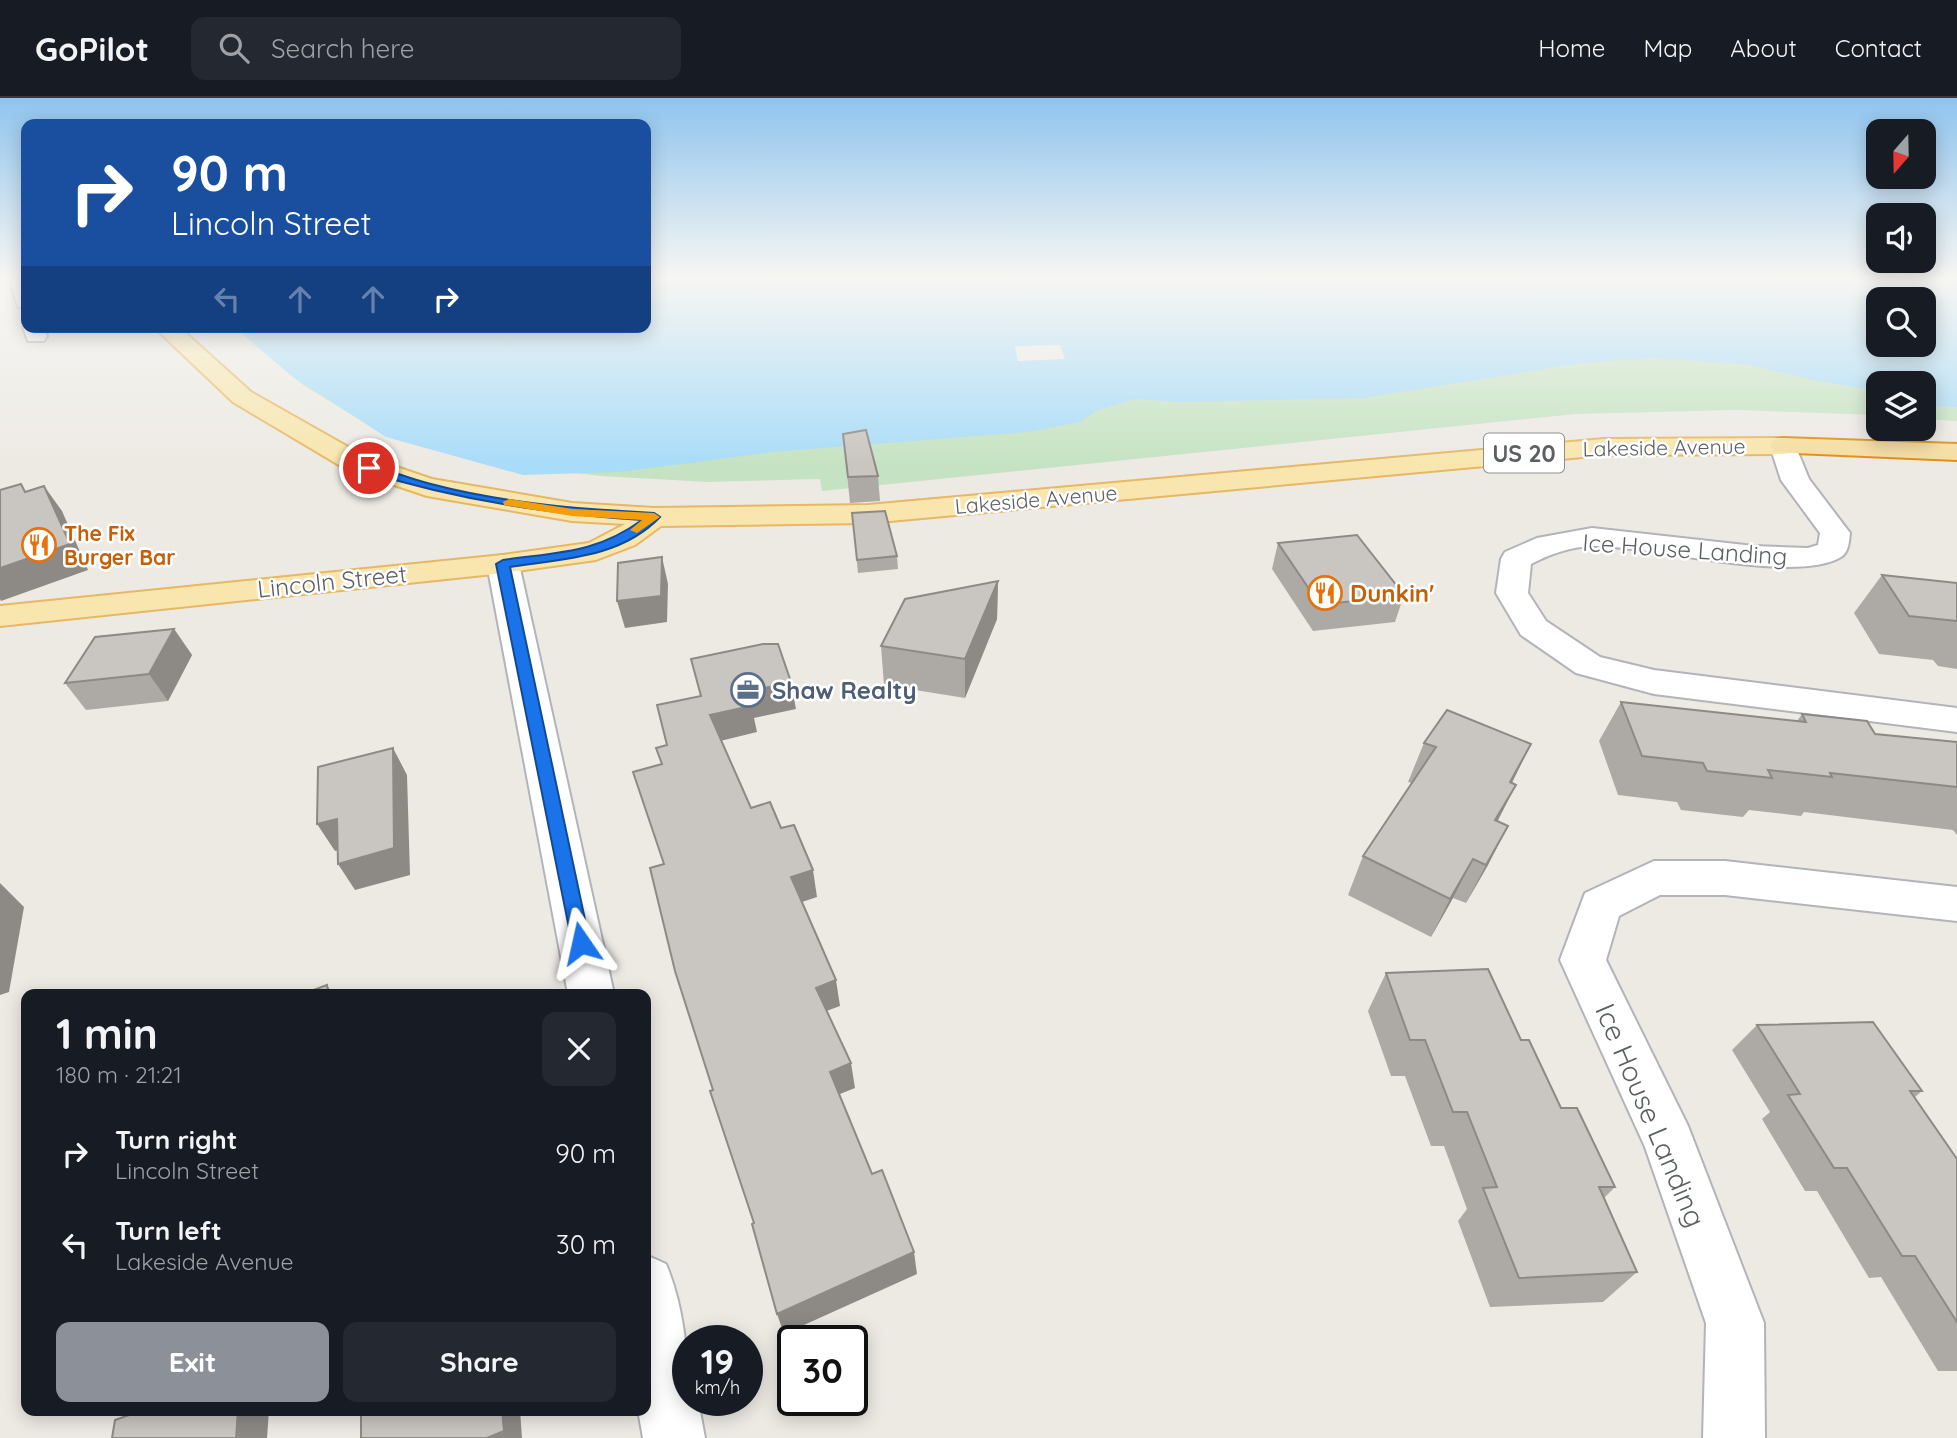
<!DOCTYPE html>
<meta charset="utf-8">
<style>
body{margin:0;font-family:Quicksand,sans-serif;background:#242831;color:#f1f3f6;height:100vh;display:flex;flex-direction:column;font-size:26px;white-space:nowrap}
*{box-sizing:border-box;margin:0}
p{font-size:23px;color:#9ea1a6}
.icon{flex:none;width:38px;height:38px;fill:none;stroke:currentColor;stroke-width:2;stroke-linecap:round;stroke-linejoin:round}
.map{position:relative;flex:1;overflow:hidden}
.sheet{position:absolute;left:21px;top:891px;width:630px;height:427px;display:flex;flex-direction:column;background:#171b24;border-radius:14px;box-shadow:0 4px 18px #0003}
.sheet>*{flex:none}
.guide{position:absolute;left:21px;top:21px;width:630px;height:214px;border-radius:14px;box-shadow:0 4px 18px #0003;background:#1a4fa0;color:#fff;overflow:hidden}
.needle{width:46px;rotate:200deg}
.controls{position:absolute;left:1866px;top:21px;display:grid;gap:14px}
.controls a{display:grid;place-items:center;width:70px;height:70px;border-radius:14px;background:#171b24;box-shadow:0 4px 18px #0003;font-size:35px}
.speed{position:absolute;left:672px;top:1227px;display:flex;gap:14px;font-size:35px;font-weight:700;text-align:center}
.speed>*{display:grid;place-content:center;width:91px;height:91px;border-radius:50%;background:#171b24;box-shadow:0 4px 18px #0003;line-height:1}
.speed small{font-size:18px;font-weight:400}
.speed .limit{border:4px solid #111;border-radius:10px;background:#fff;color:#111}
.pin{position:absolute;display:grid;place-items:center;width:60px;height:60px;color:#fff;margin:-30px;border:4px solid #fff;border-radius:50%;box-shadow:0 2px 7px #0007}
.me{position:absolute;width:77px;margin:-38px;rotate:349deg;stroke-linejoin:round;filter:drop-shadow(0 0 5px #0008)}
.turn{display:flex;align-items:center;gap:24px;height:147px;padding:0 35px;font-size:32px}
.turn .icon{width:91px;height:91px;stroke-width:2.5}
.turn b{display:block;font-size:49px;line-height:60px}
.lanes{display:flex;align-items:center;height:66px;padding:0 35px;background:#0003;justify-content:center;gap:35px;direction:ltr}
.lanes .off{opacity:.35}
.round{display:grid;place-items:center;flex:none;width:74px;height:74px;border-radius:14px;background:#242831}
.headline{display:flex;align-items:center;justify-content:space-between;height:119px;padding:0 35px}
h1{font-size:42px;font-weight:700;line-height:52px}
.cta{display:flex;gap:14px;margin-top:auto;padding:14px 35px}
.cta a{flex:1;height:80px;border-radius:14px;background:#8c9099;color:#fff;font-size:28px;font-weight:700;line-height:80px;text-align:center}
.cta a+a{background:#242831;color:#f1f3f6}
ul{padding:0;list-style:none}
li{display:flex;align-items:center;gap:21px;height:91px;padding:0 35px}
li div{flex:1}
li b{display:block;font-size:26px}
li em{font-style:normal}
header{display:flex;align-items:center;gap:42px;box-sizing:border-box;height:98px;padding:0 35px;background:#171b24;border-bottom:2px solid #363941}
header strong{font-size:33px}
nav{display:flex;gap:38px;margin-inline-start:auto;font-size:24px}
.search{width:490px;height:63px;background:#242831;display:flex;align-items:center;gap:18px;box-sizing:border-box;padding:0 24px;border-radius:14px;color:#9ea1a6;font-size:26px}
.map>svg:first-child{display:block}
.green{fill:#c5e3c2;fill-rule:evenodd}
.water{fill:#a9dcf8;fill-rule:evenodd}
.pier{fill:#edeae4}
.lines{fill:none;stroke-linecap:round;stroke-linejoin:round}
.minor-casing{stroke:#b1b4b8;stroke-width:4}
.primary-casing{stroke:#e6b764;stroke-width:4}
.trunk-casing{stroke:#de8e12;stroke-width:4}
.minor{fill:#fff;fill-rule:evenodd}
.primary{fill:#f8e6ae;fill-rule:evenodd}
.trunk{fill:#f6dda1;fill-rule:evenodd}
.wall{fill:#ada9a5}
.shaded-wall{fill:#8d8a86}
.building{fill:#c9c5c0;stroke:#8d8a86;stroke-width:2}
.route{fill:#1a73e8;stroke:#114b97;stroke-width:2}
.slow{fill:#f59e0b}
.labels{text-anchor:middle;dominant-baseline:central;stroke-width:5;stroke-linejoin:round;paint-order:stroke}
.far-street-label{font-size:21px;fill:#5c6063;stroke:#fff}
.far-food-label{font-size:21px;font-weight:bold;fill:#c56008;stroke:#fff;text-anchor:start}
.shield{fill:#fff;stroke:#8d9092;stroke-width:2}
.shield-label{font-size:23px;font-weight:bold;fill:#5c6063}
.street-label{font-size:24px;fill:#5c6063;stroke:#fff}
.food-label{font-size:24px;font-weight:bold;fill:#c56008;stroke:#fff;text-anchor:start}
.service-label{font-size:24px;font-weight:bold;fill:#4e5e75;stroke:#fff;text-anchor:start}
.near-street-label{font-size:28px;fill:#5c6063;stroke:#fff}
</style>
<header>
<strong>GoPilot</strong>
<div class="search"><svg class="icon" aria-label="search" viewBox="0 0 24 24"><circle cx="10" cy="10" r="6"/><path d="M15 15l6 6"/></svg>Search here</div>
<nav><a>Home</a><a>Map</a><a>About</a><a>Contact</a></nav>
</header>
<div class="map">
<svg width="1957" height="1340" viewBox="0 0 1957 1340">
<rect width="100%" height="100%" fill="#edeae4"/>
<path class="green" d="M646 180H1957V323L1923 321V285H1878V317L1736 312 1575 316 822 393 820 381 709 384 601 378 550 372 352 317 303 287 235 229H646ZM1878 201H1923V247H1878Z"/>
<path class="water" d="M646 180H1957V309L1923 308V285H1878V293L1813 282 1750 267 1653 260 1583 265 1363 300 1180 304 1134 301 1096 313 1080 324 1028 334 773 354 620 374 523 377 386 339 293 279 234 229H646ZM1878 201H1923V247H1878Z"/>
<path class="pier" d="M1060 247 1065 261 1018 263 1015 248Z"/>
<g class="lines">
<g class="minor-casing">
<g id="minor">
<path d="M9 180H26V210L18 209Z"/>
<path d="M26 224V229H45L47 238 44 243H28L23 229Z"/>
<path d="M1783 340 1793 342 1809 381 1850 435C1849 443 1849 454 1841 459 1794 487 1651 447 1592 448 1570 449 1550 456 1531 466L1528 495 1546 523 1600 559 1654 572 1957 610V634L1654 596 1576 575 1521 537 1496 495 1501 461 1505 454 1537 440 1592 430 1754 448 1808 450 1818 447 1820 435 1781 382 1770 348 1773 342Z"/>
<path d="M503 457 514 459 519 466 614 896H568L487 466 492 459Z"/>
<path d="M1654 763H1725L1957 789V823L1725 797H1660L1619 818 1606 862 1688 1028 1764 1225 1765 1340H1703L1706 1225 1645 1049 1560 862 1585 795Z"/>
<path d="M646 1157 666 1166C684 1209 688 1255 688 1302H698L705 1340H643L638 1312H646Z"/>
</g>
</g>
<g class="primary-casing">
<path id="primary" d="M154 229H179L251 294 364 358 432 381 572 405 654 410 868 407 1604 341 1783 340 1793 342 1796 348 1793 354 1783 356 1604 357 868 425 661 428 635 447 596 462 503 475 0 528V508L503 457 589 445 625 426 572 423 427 398 344 370 233 304Z"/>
</g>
<g class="trunk-casing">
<path id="trunk" d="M1783 340 1957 346V362L1773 354 1770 348 1773 342Z"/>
</g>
<use href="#minor" class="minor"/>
<use href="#primary" class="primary"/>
<use href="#trunk" class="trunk"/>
</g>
<g class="wall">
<path d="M843 336 878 378 880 403 850 405Z"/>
<path d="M852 415 897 458 898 471 858 475Z"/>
<path d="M1278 445 1404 497 1395 524 1313 533 1272 471Z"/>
<path d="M1882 477 1957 485V571L1938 568 1933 562 1879 556 1854 515Z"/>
<path d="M998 483 997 521 965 600 884 587 881 548Z"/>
<path d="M174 531 192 557 168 603 86 612 65 585Z"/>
<path d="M1621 604 1797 623 1802 616 1875 636 1957 644V737L1953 732 1804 714 1801 718 1749 712 1743 719 1681 712 1677 704 1618 697 1599 643Z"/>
<path d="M1424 645 1531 646 1512 685 1516 687 1497 723 1488 767 1466 805 1453 800 1431 839 1348 797 1363 758 1412 685 1408 684Z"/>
<path d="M1386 875 1521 942 1561 1010 1615 1089 1604 1100 1637 1174 1603 1204 1490 1209 1458 1123 1467 1111 1444 1048H1431L1405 978H1391L1368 913Z"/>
<path d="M1757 927 1922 993 1915 999 1957 1061V1273H1938L1881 1179 1869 1180 1817 1093H1805L1762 1021 1770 1014 1732 952Z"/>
</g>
<g class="shaded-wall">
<path d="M44 388 62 413 88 472 1 503 0 501V470Z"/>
<path d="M662 459 668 486 667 524 625 530 617 503Z"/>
<path d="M998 483 997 521 965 600V561Z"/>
<path d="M174 531 192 557 168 603 149 576Z"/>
<path d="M791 584 796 611 754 620 757 634 716 644 710 617 746 594Z"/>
<path d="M1531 646 1511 686 1510 684Z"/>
<path d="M393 650 407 677 410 777 355 792 338 766Z"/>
<path d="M1516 687 1496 726 1495 722Z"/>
<path d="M337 721 354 748 335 753 317 726Z"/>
<path d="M1508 728 1488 767 1466 805 1486 767Z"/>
<path d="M1473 761 1453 800 1431 839 1450 801Z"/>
<path d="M813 772 817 799 796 806 791 779Z"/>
<path d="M0 785 24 809 9 894 0 897Z"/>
<path d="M836 882 840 908 821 915 816 890Z"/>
<path d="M327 887 333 896H328Z"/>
<path d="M851 965 855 990 835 998 830 974Z"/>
<path d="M914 1154 917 1176 784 1236 777 1216Z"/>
<path d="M238 1312H269L267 1340H236Z"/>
<path d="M502 1312H520L522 1340H487Z"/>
</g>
<g class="building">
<path d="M866 332 878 378 848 379 843 336Z"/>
<path d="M21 386 25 394 44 388 70 446 0 470V392Z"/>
<path d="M885 413 897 458 857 462 852 415Z"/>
<path d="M1357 437 1404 497 1320 507 1278 445Z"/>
<path d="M662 459 661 498 617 503 618 465Z"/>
<path d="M1882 477 1957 485V523L1909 518Z"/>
<path d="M998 483 965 561 881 548 905 501Z"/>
<path d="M174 531 149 576 65 585 95 539Z"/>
<path d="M763 546H778L791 584 746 594 751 608 710 617 751 710 770 704 781 730 794 727 813 772 791 779 836 882 816 890 851 965 830 974 872 1076 882 1072 914 1154 777 1216 752 1126 754 1125 710 993 713 992 675 873 650 770 664 766 633 674 662 666 656 650 667 647 657 607 701 598 691 561Z"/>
<path d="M1621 604 1806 624 1802 616 1867 623 1875 636 1957 644V689L1830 675 1832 679 1768 672 1772 680 1707 673 1703 665 1642 658Z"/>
<path d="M1447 612 1531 646 1510 684 1516 687 1495 722 1508 728 1486 767 1473 761 1450 801 1363 758 1436 649 1424 645Z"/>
<path d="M393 650 394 750 338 766 337 721 317 726 318 669Z"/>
<path d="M1488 871 1521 942H1529L1561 1010H1577L1615 1089H1599L1637 1174 1519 1180 1483 1090 1497 1089 1467 1014H1453L1425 942H1410L1386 875Z"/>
<path d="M327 887 328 896H303Z"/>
<path d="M1873 924 1922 993H1910L1957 1061V1224L1915 1158H1902L1847 1070H1834L1788 997 1800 996 1757 927Z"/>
<path d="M143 1312H238L236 1340H112L115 1322Z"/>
<path d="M361 1312H502L504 1333 487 1340H361Z"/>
</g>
<linearGradient id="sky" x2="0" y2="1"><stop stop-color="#8fc4ee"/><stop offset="0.49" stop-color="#f7f6f3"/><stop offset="1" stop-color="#f7f6f3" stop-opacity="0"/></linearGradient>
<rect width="1957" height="367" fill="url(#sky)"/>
<path class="route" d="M369 367C390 372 410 381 431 386 503 405 579 411 654 415L660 419C621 460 562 461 510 469L590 845 587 850 581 852 574 850 572 845 496 466 503 462C558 454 595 456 642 422 547 416 456 402 365 373V368Z"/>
<path class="slow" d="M509 401 572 411 654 415 660 419 637 435 630 432 642 422 572 418 504 407 503 404Z"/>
<defs>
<g id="restaurant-ring" transform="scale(1.75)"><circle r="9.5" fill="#fff" stroke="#e8710a" stroke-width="1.5"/><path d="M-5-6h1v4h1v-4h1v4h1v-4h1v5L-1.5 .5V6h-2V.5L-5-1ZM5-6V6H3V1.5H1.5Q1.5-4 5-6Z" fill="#e8710a"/></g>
<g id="office-ring" transform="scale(1.75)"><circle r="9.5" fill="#fff" stroke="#5c6f8a" stroke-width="1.5"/><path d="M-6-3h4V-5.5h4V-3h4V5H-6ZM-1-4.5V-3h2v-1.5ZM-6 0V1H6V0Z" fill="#5c6f8a"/></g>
</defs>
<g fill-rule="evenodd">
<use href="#restaurant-ring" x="39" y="447"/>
<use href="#restaurant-ring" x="1325" y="495"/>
<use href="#office-ring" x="748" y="592"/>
</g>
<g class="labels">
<g class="far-street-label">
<text transform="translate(1664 349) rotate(-1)">Lakeside Avenue</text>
<text transform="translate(1036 401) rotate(-5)">Lakeside Avenue</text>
</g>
<g class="far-food-label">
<text x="64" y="435">The Fix<tspan x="64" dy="24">Burger Bar</tspan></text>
</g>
<rect class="shield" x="1484" y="335.5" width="80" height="39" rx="5"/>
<g class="shield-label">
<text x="1524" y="355">US 20</text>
</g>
<g class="street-label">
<text transform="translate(1685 451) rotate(4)">Ice House Landing</text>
<text transform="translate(332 483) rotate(-6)">Lincoln Street</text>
</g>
<g class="food-label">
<text x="1350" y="495">Dunkin'</text>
</g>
<g class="service-label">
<text x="772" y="592">Shaw Realty</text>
</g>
<g class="near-street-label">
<text transform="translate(1651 1017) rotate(67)">Ice House Landing</text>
</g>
</g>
</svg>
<div class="controls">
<a><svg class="needle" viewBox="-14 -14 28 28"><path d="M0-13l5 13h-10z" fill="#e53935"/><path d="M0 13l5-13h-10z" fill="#9ea1a6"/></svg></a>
<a><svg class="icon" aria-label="sound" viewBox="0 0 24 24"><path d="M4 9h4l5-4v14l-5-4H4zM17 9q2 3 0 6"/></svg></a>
<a><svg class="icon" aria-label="search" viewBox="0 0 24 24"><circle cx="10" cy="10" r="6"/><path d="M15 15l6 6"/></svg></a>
<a><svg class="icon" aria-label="layers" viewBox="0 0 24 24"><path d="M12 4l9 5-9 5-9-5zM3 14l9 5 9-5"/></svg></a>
</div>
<div class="speed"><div>19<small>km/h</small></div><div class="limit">30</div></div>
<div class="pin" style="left:369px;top:370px;background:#d93025"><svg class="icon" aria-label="arrive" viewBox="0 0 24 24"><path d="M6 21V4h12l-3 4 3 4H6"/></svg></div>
<svg class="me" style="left:581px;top:845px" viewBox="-20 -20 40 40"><path d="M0-17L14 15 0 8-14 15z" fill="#1a73e8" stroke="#fff" stroke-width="4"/></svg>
<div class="guide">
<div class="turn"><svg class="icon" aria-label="right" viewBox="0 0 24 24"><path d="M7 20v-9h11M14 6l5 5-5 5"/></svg><div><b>90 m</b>Lincoln Street</div></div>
<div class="lanes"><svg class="icon off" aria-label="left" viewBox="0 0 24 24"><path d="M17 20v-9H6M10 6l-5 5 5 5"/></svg><svg class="icon off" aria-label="ahead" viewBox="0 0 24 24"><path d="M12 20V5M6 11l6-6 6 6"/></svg><svg class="icon off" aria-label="ahead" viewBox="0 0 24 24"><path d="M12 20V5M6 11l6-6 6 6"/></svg><svg class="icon" aria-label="right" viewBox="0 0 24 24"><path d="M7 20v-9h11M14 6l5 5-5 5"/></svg></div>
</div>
<section class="sheet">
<div class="headline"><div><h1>1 min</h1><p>180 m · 21:21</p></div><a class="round"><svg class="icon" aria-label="close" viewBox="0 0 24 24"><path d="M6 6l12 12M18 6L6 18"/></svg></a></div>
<ul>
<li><svg class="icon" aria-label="right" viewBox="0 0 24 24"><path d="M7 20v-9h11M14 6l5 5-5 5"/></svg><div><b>Turn right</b><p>Lincoln Street</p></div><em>90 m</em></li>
<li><svg class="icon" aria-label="left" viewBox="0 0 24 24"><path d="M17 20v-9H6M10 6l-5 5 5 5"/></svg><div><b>Turn left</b><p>Lakeside Avenue</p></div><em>30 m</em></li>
</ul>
<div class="cta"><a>Exit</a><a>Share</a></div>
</section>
</div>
